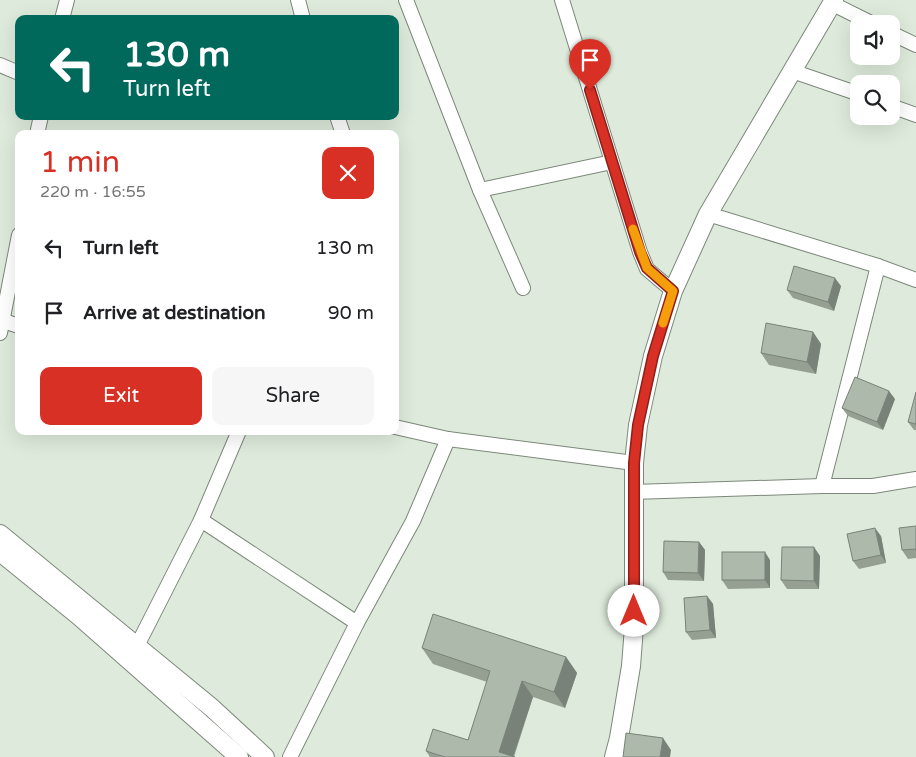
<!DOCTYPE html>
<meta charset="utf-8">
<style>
body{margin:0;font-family:"Varela Round",sans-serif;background:#f6f6f6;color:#202124;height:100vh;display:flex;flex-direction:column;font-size:19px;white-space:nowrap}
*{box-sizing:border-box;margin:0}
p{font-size:16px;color:#757577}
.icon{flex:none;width:28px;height:28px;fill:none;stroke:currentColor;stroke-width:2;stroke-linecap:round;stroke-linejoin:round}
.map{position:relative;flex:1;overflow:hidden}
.side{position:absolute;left:15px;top:130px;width:384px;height:305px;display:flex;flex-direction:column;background:#fff;border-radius:10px;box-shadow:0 5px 20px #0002}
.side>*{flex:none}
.guide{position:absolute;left:15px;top:15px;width:384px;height:105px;border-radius:10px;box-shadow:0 5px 20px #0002;background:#00695c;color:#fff;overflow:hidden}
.buttons{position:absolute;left:850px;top:15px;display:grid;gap:10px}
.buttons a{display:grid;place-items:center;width:50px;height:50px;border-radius:10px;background:#fff;box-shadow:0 5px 20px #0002;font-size:25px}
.pin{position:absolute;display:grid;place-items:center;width:42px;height:42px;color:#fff;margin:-51px -21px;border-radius:50% 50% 50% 0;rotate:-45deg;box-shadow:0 0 5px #0007}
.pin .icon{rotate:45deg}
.me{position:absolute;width:55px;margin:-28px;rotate:0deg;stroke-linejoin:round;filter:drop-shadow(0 0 4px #0008)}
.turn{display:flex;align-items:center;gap:18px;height:105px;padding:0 25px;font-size:22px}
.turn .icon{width:65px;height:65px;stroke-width:2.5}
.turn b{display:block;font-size:35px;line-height:42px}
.round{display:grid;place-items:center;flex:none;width:52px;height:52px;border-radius:10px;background:#f6f6f6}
.summary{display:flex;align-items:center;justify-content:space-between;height:85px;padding:0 25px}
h1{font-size:30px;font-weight:600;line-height:38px;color:#d93025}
.action{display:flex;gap:10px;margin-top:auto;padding:10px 25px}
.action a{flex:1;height:58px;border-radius:10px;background:#d93025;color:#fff;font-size:20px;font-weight:600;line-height:58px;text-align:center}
.action a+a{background:#f6f6f6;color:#202124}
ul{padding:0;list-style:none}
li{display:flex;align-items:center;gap:15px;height:65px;padding:0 25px}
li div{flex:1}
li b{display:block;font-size:19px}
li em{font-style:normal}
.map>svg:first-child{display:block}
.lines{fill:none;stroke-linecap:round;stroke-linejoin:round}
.minor-casing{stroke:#7c887a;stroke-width:16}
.tertiary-casing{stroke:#7c887a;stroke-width:20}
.minor{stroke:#fff;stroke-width:14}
.tertiary{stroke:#fff;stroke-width:18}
.wall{fill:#95a093}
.shaded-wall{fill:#798278}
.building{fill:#adbaab;stroke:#798278}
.route-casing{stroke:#8d1f18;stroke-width:12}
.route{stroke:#d93025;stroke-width:9}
.slow{stroke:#f59e0b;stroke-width:9}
</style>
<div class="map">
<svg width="916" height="757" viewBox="0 0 916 757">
<rect width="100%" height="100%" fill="#deebdc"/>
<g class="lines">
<g class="minor-casing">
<g id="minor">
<path d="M298 0 303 19"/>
<path d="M406 0 480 190 523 288"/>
<path d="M562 0 640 252 647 269 673 291"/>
<path d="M831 3 873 24"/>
<path d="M62 19 67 0"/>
<path d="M891 33 916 45"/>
<path d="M0 65 19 73"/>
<path d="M792 71 859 94"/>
<path d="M891 106 916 115"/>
<path d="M337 116 343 134"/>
<path d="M37 134 41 116"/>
<path d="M480 190 612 162"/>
<path d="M708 214 878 266 916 280"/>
<path d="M0 320 19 326"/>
<path d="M0 333 19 235"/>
<path d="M395 427 448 439 634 463"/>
<path d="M822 486 878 266"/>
<path d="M633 492 822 486H873L916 479"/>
<path d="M201 520 357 623"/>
<path d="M137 646 201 520 239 431"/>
<path d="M290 757 357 623 413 521 448 439"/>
</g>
</g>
<g class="tertiary-casing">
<g id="tertiary">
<path d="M0 534 212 708 265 757"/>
<path d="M0 552 79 616 239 757"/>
<path d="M614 757 619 738 631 666 634 627V463L638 425 653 356 673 291 708 214 834 0"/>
</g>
</g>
<use href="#minor" class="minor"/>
<use href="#tertiary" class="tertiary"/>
</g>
<g class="wall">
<path d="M841 286 834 311 793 298 787 290Z"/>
<path d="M813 332 821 344 816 374 769 365 761 353Z"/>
<path d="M916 392V430H914L908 422Z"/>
<path d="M895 399 883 430 848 416 842 408Z"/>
<path d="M916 526V558L908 559 902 550Z"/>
<path d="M881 536 886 563 859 569 853 561Z"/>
<path d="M699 542 705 550 704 581 668 580 663 572Z"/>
<path d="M820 556 819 589H787L781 580Z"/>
<path d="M770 560V588L728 589 722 580Z"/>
<path d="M707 596 713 604 716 638 692 640 686 632Z"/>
<path d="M422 648 566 657 577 673 565 708 533 697 514 757H515H430L426 751 468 740 487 682 433 664Z"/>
</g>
<g class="shaded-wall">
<path d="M835 278 841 286 834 311 828 302Z"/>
<path d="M813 332 821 344 816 374 807 362Z"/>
<path d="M889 391 895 399 883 430 877 422Z"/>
<path d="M875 528 881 536 886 563 881 555Z"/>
<path d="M699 542 705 550 704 581 698 573Z"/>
<path d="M814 547 820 556 819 589 814 581Z"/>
<path d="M765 552 770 560V588L765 580Z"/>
<path d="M707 596 713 604 716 638 710 630Z"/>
<path d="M566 657 577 673 565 708 554 692Z"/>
<path d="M522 681 533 697 513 757 499 752Z"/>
<path d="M663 738 671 750 670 757H660Z"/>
</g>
<g class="building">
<path d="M794 266 835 278 828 302 787 290Z"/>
<path d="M766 323 813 332 807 362 761 353Z"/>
<path d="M855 377 889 391 877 422 842 408Z"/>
<path d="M916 392V424L908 422Z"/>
<path d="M916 526V549L902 550 899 528Z"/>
<path d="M875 528 881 555 853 561 847 534Z"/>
<path d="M664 541 699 542 698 573 663 572Z"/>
<path d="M782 547H814V581L781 580Z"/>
<rect x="722" y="552" width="43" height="28"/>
<path d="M707 596 710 630 686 632 684 598Z"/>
<path d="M433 614 566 657 554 692 522 681 499 752 515 757H445L426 751 433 729 468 740 490 671 422 648Z"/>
<path d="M626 733 663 738 660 757H623Z"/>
</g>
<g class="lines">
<g class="route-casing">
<path id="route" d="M590 90 640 252 647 268 673 291 653 356 638 425 634 463V611"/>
</g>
<use href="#route" class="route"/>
<path class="slow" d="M633 229 647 268 673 291 663 323"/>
</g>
</svg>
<div class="buttons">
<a><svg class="icon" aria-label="sound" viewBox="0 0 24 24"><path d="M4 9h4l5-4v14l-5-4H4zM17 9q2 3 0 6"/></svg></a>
<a><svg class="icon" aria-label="search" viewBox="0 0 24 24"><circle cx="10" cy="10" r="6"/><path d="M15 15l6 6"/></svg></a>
</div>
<div class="pin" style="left:590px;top:90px;background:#d93025"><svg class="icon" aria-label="arrive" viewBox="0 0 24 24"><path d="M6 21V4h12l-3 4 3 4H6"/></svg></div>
<svg class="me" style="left:634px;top:611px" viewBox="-20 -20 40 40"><circle r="19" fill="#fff"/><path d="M0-13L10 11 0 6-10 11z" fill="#d93025"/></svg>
<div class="guide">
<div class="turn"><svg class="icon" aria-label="left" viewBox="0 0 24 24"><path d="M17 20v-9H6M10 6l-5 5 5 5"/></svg><div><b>130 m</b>Turn left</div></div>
</div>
<section class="side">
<div class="summary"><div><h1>1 min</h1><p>220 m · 16:55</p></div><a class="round" style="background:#d93025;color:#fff"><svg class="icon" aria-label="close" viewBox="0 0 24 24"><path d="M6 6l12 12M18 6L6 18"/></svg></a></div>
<ul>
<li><svg class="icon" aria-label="left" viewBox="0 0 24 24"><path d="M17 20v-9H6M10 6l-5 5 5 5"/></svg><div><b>Turn left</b></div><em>130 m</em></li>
<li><svg class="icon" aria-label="arrive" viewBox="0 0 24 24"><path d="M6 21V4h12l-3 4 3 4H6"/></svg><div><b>Arrive at destination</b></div><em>90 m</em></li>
</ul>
<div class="action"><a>Exit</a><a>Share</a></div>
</section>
</div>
